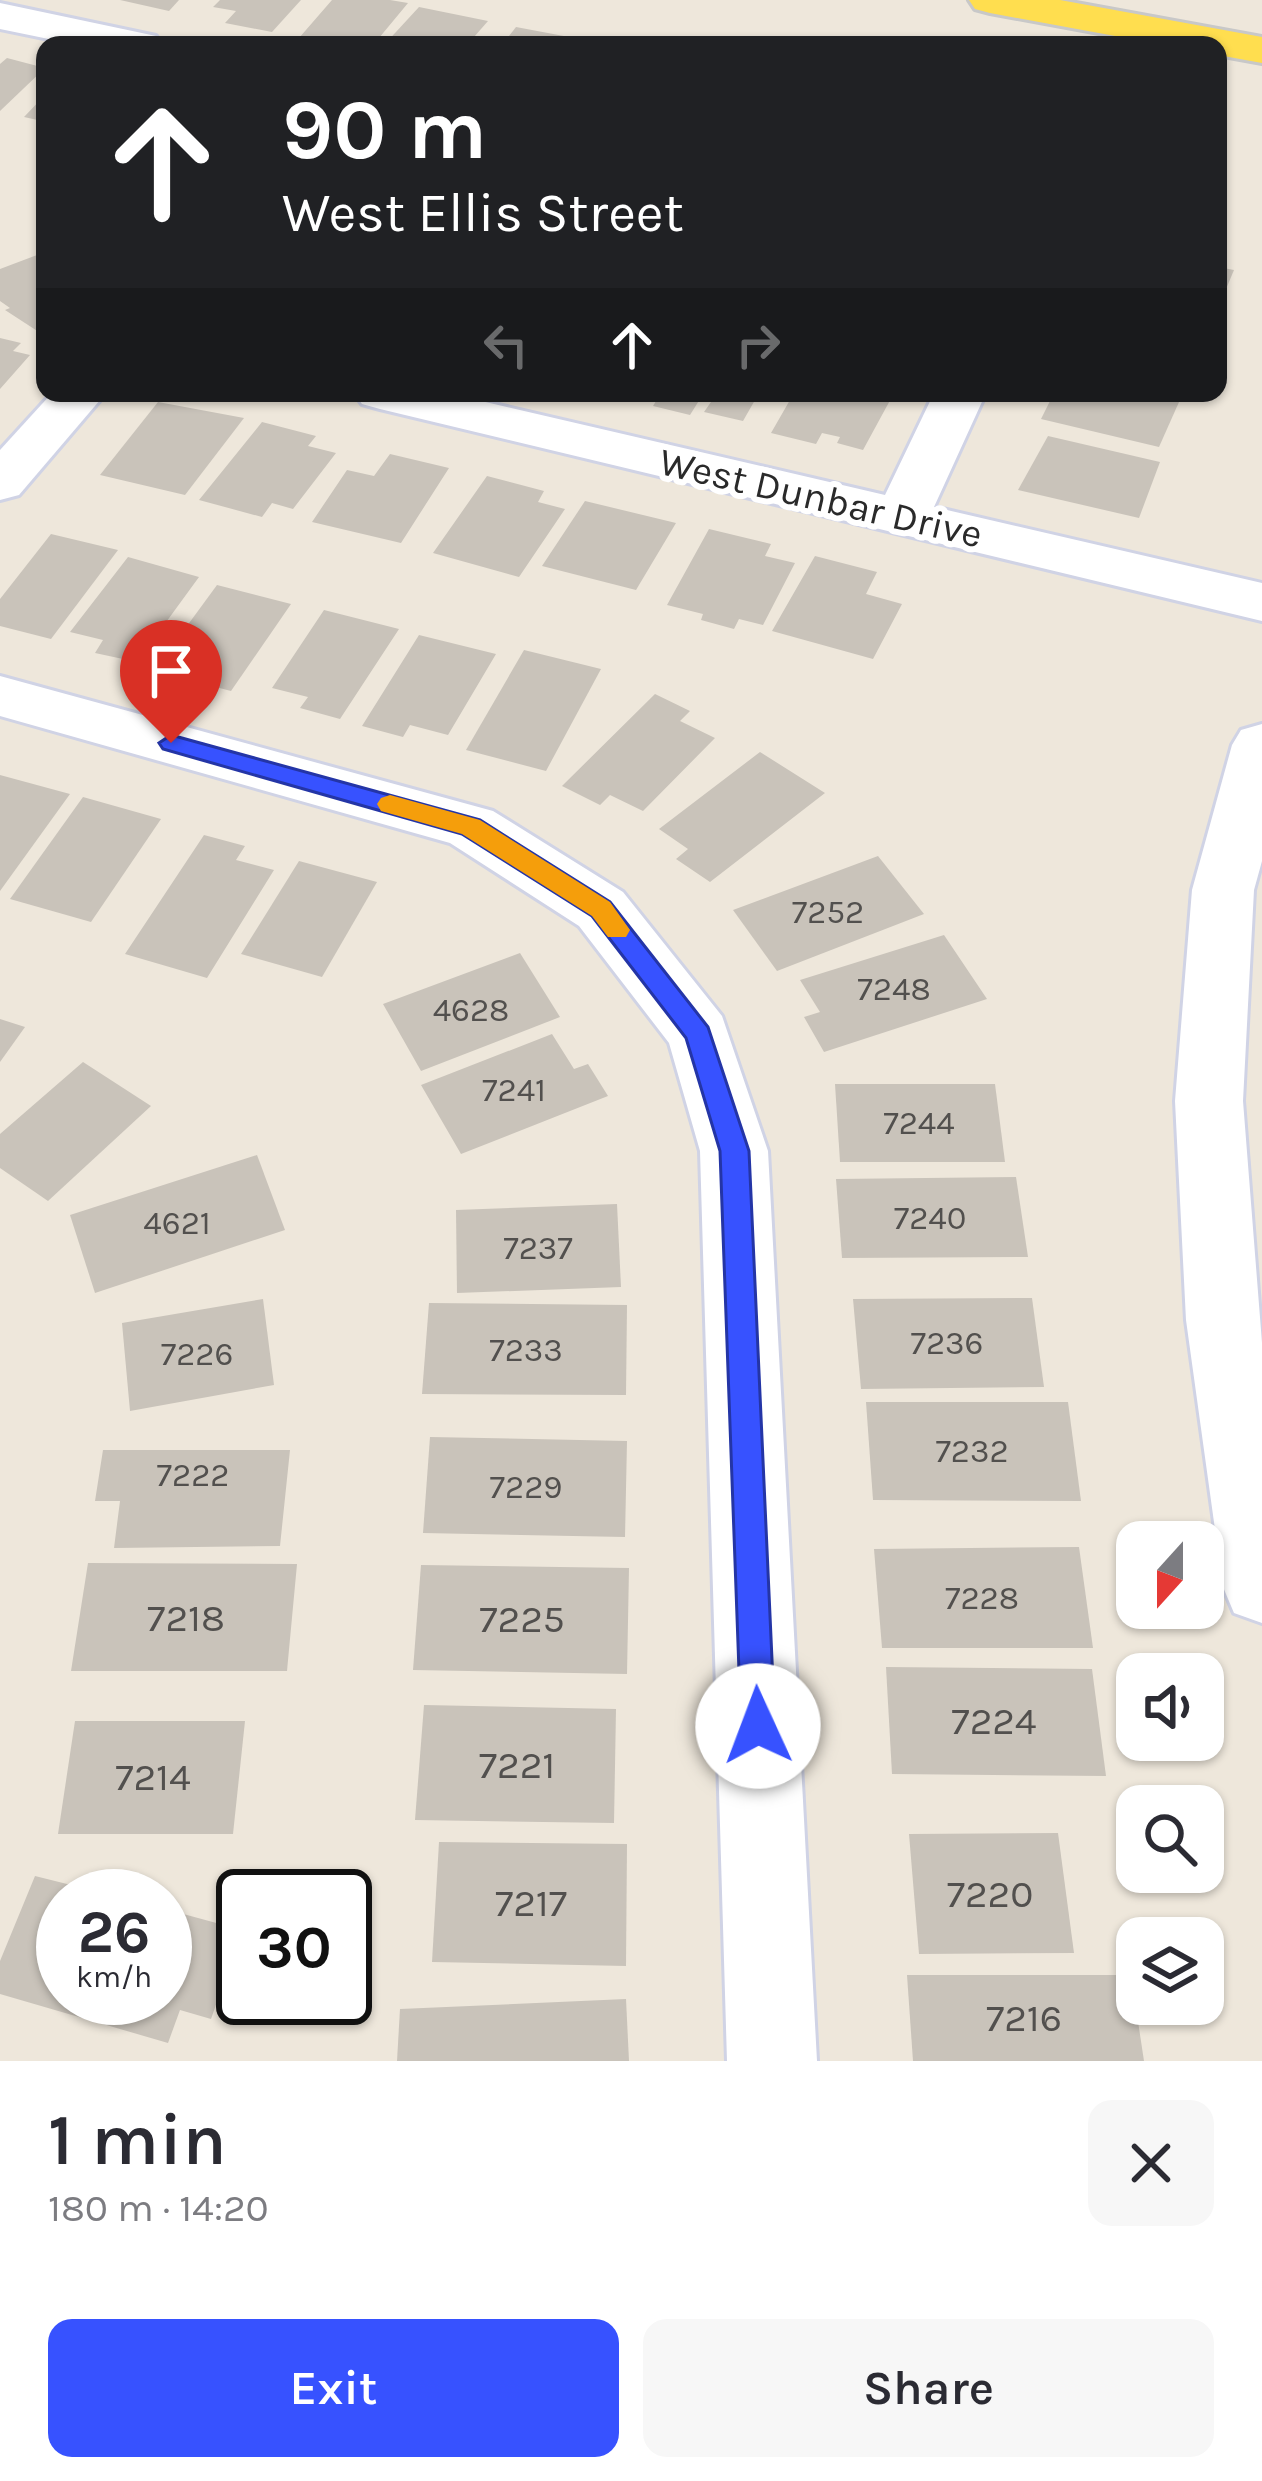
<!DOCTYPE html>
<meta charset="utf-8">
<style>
body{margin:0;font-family:Karla,sans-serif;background:#f7f7f7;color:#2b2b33;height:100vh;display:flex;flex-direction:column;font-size:45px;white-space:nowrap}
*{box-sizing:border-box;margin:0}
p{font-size:39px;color:#7c7c81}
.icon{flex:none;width:66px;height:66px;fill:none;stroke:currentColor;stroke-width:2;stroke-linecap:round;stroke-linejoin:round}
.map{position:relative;height:2061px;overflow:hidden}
.details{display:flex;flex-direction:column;background:#fff;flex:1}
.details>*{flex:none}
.guide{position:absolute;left:36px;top:36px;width:1191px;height:366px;border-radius:24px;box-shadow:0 3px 9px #0004;background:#202124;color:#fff;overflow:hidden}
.needle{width:78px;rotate:201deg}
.controls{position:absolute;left:1116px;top:1521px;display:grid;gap:24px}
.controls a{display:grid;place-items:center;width:108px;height:108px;border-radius:24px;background:#fff;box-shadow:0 3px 9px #0004;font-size:60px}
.speed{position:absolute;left:36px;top:1869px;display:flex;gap:24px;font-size:60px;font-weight:700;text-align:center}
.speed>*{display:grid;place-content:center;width:156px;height:156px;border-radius:50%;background:#fff;box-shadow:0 3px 9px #0004;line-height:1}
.speed small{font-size:30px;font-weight:400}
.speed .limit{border:6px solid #111;border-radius:18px;background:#fff;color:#111}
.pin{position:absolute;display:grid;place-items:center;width:102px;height:102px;color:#fff;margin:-123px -51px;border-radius:50% 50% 50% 0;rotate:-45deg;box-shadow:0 0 12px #0007}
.pin .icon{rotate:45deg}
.me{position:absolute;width:132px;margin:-66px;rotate:358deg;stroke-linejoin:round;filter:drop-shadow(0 0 9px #0008)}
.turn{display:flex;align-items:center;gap:42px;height:252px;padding:0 48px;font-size:54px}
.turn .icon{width:156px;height:156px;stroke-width:2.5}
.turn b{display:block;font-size:84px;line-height:102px}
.lanes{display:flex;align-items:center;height:114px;padding:0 48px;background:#0003;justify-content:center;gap:60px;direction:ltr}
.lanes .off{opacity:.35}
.round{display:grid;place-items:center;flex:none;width:126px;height:126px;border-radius:24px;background:#f7f7f7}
.head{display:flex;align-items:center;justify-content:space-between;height:204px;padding:0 48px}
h1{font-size:72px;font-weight:600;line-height:90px}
.primary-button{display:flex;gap:24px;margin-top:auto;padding:24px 48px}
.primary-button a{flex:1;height:138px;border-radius:24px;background:#3752ff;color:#fff;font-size:48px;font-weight:600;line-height:138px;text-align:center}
.primary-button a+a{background:#f7f7f7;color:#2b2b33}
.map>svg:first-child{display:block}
.building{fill:#c9c3ba}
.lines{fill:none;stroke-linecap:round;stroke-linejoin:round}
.minor-casing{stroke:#d0d3e5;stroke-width:6}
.major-casing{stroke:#c8c8c8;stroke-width:6}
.minor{fill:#fff;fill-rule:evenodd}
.major{fill:#ffde4f;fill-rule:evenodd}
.route{fill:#3752ff;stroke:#2435a6;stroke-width:3}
.slow{fill:#f59e0b}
.labels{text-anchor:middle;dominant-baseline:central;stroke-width:12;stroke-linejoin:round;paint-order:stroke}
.number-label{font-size:33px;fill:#52504e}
.street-label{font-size:39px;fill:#2a2a2a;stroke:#fff}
.near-number-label{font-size:39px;fill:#52504e}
</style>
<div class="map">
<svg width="1262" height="2061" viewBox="0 0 1262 2061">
<rect width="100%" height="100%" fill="#eee7db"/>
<g class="building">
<path d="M120 0H179L169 11Z"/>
<path d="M220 0H301L272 32 225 23 236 11 213 7Z"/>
<path d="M332 0H390L408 3 374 44 352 40 335 45 299 38Z"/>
<path d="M419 7 488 21 467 45H384Z"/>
<path d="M516 27 585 40 582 45H502Z"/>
<path d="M7 58 45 68 0 111V64Z"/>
<path d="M45 95V129L36 127 42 121 24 117Z"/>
<path d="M45 252V336L5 310 10 308 0 301V269Z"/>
<path d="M1218 267 1234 270 1218 308Z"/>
<path d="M0 338 21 343 13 351 30 355 0 389Z"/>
<path d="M661 393H759L743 421 704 412 711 402 700 399 690 415 653 406Z"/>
<path d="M794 393H894L863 450 837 443 840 437 822 433 816 444 771 433Z"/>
<path d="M1054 393H1183L1159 447 1041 419Z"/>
<path d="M158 402 244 418 185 495 100 475Z"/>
<path d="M262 422 316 436 308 446 336 453 293 509 272 503 262 517 199 500Z"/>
<path d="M1048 436 1160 462 1139 518 1018 490Z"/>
<path d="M390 454 449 468 401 543 312 522 347 470 374 476Z"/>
<path d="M487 476 544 491 538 502 565 509 519 577 433 553Z"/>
<path d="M585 501 676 523 636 590 542 566Z"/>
<path d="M709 529 771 544 765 556 795 563 763 625 739 619 734 629 701 620 703 614 667 605Z"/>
<path d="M51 534 118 550 51 639 0 626V599Z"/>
<path d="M815 556 877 572 866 594 902 604 873 659 772 631Z"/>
<path d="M128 557 199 577 137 662 95 653 103 640 70 632Z"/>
<path d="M217 585 291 604 231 691 154 671Z"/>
<path d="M324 610 399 629 340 719 300 708 308 697 272 688Z"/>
<path d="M419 635 496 654 448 735 410 725 403 737 362 726Z"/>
<path d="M524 650 601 669 546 771 466 750Z"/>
<path d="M655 694 690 711 680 721 715 738 643 811 610 795 600 805 562 786Z"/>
<path d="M760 752 825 793 710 882 676 859 688 849 659 829Z"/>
<path d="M0 775 70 794 0 891Z"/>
<path d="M83 797 161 819 91 922 10 899Z"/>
<path d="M204 835 245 846 236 860 274 870 207 978 125 954Z"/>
<path d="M878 856 924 914 777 971 733 910Z"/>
<path d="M299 861 377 882 322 977 241 954Z"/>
<path d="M944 935 987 999 824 1052 804 1017 820 1012 800 980Z"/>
<path d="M520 953 560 1017 421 1071 383 1004Z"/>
<path d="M0 1019 25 1027 0 1062Z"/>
<path d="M552 1034 574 1069 588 1064 608 1096 461 1154 421 1085Z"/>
<path d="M83 1062 151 1106 48 1201 0 1168V1134Z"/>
<path d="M835 1084H995L1005 1162H840Z"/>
<path d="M257 1155 285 1230 95 1293 70 1215Z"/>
<path d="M1016 1177 1028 1257 842 1258 836 1179Z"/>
<path d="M617 1204 621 1287 457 1293 456 1210Z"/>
<path d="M1032 1298 1044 1387 861 1389 853 1299Z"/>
<path d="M263 1299 274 1385 130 1411 122 1323Z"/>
<path d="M429 1303 627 1305 626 1395 422 1394Z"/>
<path d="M866 1402H1068L1081 1501 873 1500Z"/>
<path d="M430 1437 627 1441 625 1537 423 1533Z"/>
<path d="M103 1450H290L280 1546 114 1548 120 1501H95Z"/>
<path d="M1079 1547 1093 1648H882L874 1549Z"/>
<path d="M88 1563 297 1564 287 1671H71Z"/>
<path d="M421 1565 629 1568 627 1674 413 1670Z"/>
<path d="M886 1667 1092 1669 1106 1776 892 1774Z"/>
<path d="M424 1705 616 1709 614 1823 415 1820Z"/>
<path d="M75 1721H245L233 1834H58Z"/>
<path d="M1058 1833 1074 1953 919 1954 909 1834Z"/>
<path d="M439 1842 627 1844 626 1966 432 1962Z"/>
<path d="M35 1876 107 1894 63 1896V1998H165V1909L242 1930 211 2019 180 2010 168 2043 0 1994V1961Z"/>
<path d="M907 1975H1131L1144 2061H913Z"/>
<path d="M626 1999 629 2061H397L400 2009Z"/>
</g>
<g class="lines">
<g class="minor-casing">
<g id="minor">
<path d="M0 3 156 36 163 45H78L0 29Z"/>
<path d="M52 393H106L19 495 0 500V450Z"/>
<path d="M354 393H447L885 495 934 393H986L934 507 1262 583V621L380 409 362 404Z"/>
<path d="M0 676 493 811 623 892 722 1016 768 1151 817 2061H727L700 1151 669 1043 579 926 450 843 0 716Z"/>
<path d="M1262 724V861L1254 890 1243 1101 1262 1343V1623L1234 1613 1223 1587 1186 1320 1175 1101 1192 890 1232 745 1241 730Z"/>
</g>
</g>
<g class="major-casing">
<path id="major" d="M969 0H1060L1262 37V63L1218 55V45H1164L990 13 975 9Z"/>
</g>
<use href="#minor" class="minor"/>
<use href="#major" class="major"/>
</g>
<path class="route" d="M171 735 480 820 610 902 708 1027 749 1151 775 1726 770 1737 758 1742 746 1737 741 1726 720 1151 686 1038 592 916 462 834 163 749 159 743Z"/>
<path class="slow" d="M390 795 480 820 610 902 630 930 626 937H608L592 916 462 834 381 811 377 804 381 798Z"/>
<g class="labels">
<g class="number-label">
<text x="828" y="912">7252</text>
<text x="894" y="989">7248</text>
<text x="471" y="1010">4628</text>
<text x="514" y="1090">7241</text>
<text x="919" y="1123">7244</text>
<text x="930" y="1218">7240</text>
<text x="177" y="1223">4621</text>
<text x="538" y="1248">7237</text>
<text x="947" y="1343">7236</text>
<text x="526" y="1350">7233</text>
<text x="197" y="1354">7226</text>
<text x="972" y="1451">7232</text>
<text x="193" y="1475">7222</text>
<text x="526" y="1487">7229</text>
<text x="982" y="1598">7228</text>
</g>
<g class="street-label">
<text transform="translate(821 498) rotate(13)">West Dunbar Drive</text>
</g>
<g class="near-number-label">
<text x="186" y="1618">7218</text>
<text x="522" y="1619">7225</text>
<text x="994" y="1721">7224</text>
<text x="517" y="1765">7221</text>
<text x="153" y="1777">7214</text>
<text x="990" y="1894">7220</text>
<text x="531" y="1903">7217</text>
<text x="1024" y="2018">7216</text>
</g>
</g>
</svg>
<div class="controls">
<a><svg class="needle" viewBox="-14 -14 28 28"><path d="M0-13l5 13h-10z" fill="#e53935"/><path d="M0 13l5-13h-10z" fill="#7c7c81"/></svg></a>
<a><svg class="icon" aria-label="sound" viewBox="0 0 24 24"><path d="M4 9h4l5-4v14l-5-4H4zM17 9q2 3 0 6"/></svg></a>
<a><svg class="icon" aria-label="search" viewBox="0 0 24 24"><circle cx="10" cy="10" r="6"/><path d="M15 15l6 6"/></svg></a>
<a><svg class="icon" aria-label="layers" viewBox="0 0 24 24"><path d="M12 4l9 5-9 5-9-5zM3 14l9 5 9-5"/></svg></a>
</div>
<div class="speed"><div>26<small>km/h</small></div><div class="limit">30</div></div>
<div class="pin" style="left:171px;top:743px;background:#d93025"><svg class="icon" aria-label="arrive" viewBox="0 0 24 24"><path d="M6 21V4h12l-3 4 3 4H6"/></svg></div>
<svg class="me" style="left:758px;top:1726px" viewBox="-20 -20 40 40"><circle r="19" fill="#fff"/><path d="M0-13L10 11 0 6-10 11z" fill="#3752ff"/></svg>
<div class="guide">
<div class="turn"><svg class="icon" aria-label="ahead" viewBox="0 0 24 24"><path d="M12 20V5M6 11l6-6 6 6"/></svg><div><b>90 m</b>West Ellis Street</div></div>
<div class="lanes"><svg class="icon off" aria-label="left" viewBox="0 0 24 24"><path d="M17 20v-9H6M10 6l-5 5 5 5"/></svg><svg class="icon" aria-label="ahead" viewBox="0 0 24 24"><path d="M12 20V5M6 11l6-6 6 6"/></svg><svg class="icon off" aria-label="right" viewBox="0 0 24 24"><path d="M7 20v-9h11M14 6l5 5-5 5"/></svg></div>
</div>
</div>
<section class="details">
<div class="head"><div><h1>1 min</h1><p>180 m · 14:20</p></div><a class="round"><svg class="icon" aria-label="close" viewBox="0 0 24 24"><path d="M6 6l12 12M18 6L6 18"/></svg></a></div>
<div class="primary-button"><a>Exit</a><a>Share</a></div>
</section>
